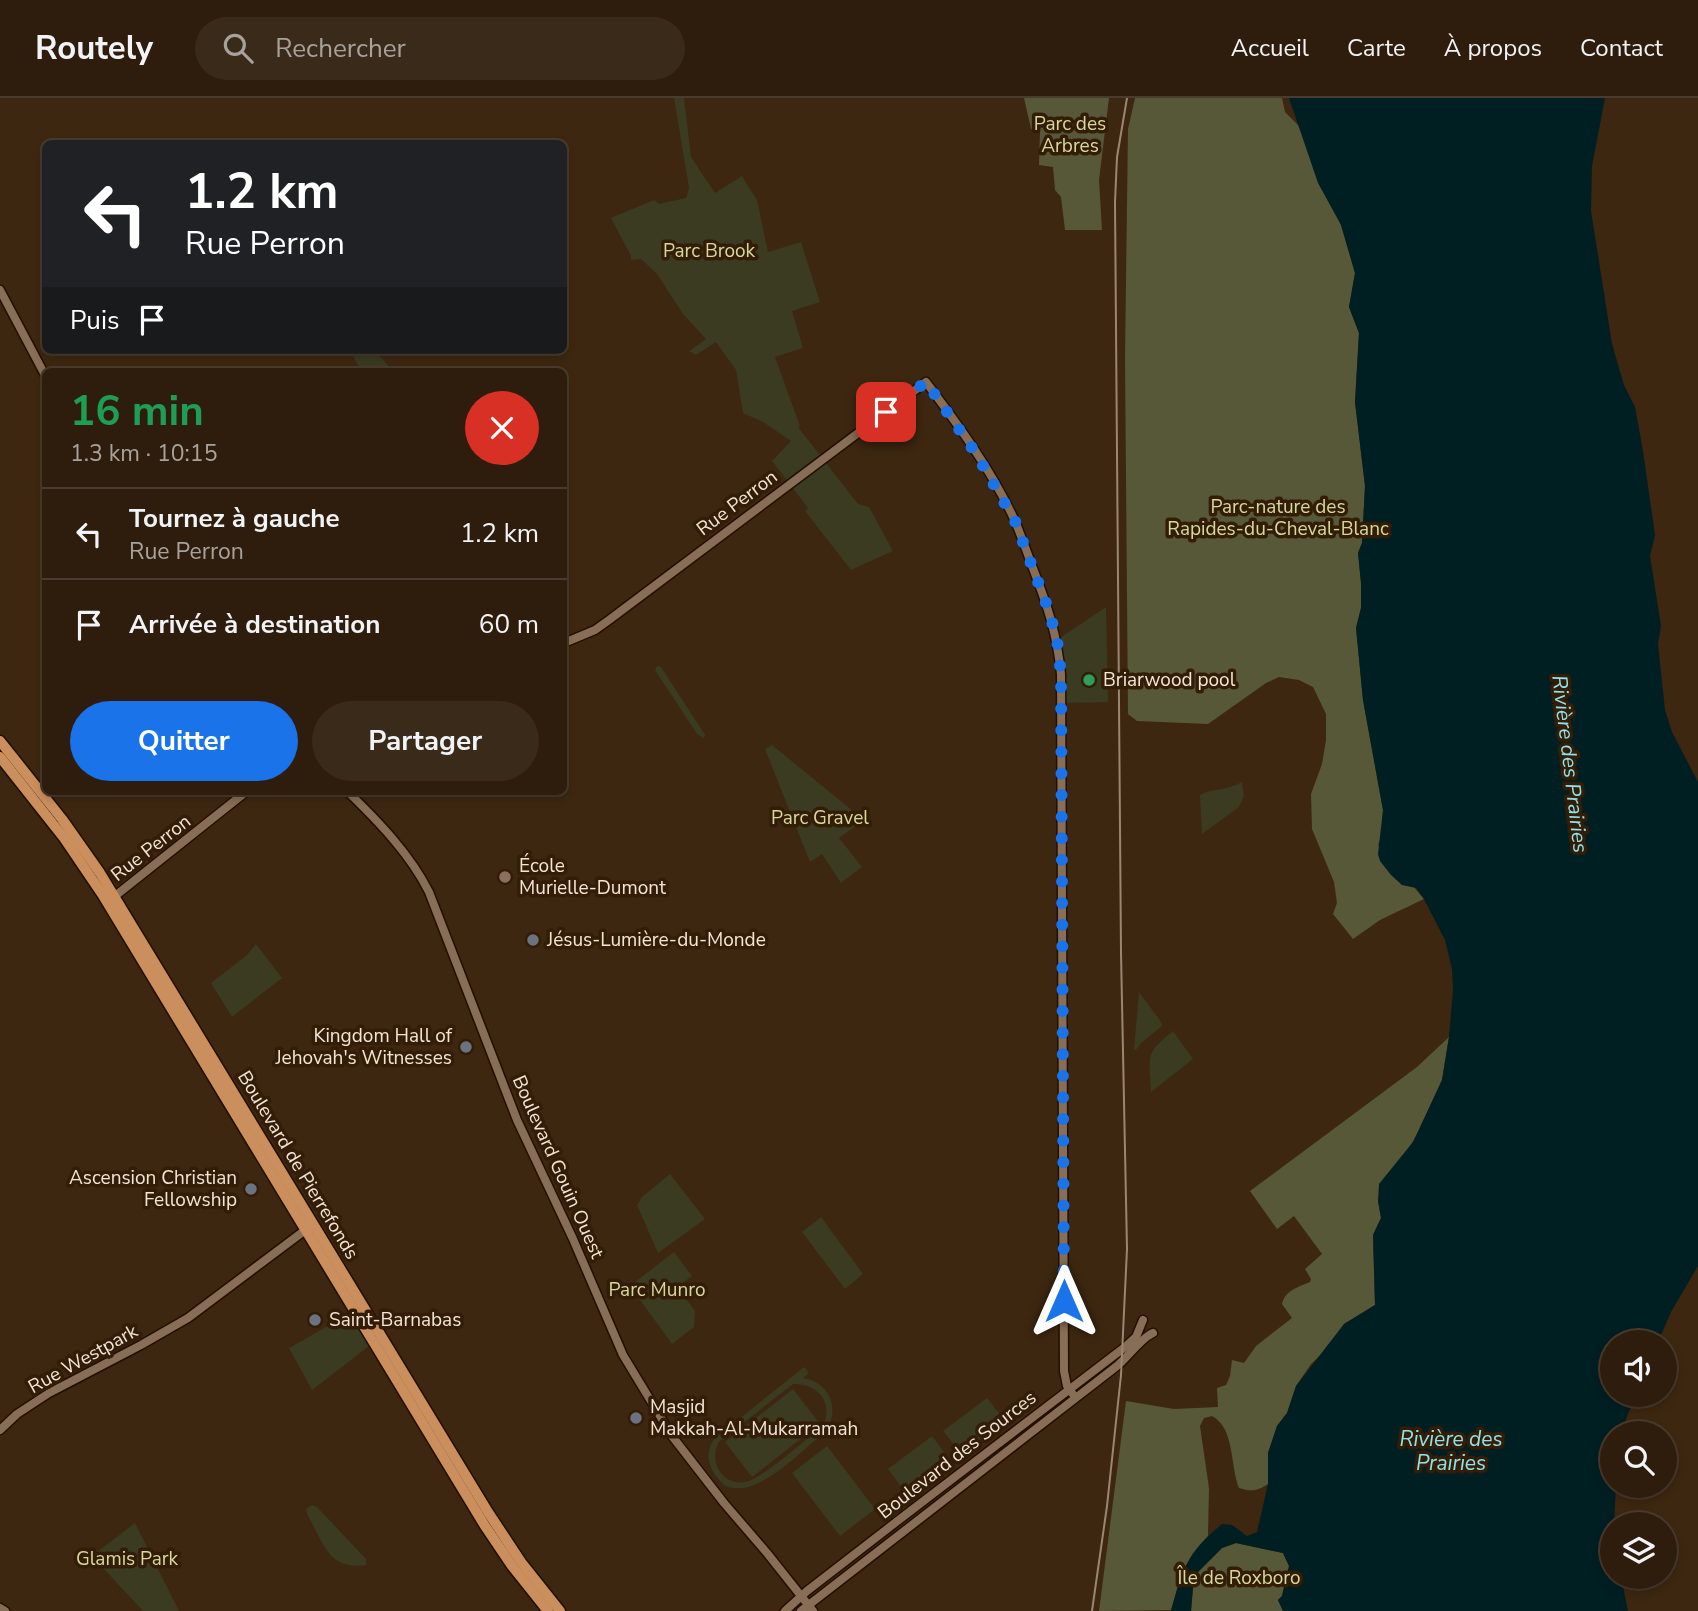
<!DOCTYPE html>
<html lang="fr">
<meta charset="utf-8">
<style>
body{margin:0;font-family:"Nunito Sans",sans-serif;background:#3a2a1a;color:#f1f3f6;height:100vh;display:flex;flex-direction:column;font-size:26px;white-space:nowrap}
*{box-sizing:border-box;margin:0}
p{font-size:23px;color:#a7a29d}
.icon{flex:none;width:38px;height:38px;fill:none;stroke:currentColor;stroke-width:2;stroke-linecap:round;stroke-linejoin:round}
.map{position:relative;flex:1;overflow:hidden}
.panel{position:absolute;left:42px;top:270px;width:525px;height:427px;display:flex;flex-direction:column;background:#2e1d0c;border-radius:10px;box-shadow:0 4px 10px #0003,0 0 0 2px #493b2d}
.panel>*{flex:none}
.hud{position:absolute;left:42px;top:42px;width:525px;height:214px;border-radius:10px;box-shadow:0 4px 10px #0003,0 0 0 2px #493b2d;background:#202124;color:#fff;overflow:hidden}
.fabs{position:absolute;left:1600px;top:1232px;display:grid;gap:14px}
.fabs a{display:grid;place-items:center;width:77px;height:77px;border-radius:50%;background:#2e1d0c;box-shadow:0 4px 10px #0003,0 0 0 2px #493b2d;font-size:35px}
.pin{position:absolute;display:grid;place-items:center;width:60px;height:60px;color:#fff;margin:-30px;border-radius:14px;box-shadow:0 4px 10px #0006}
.me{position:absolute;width:77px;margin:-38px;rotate:0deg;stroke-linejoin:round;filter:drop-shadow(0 0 5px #0008)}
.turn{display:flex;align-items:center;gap:24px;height:147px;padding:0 28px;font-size:32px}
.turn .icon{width:91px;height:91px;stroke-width:2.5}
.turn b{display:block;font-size:49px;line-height:60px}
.then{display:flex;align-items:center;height:66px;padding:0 28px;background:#0003;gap:14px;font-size:26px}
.round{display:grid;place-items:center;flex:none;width:74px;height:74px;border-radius:37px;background:#3a2a1a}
.summary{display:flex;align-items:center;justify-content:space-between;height:119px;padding:0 28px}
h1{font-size:42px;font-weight:700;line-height:52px;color:#1e9e55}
.action{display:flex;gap:14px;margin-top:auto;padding:14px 28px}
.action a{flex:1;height:80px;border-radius:42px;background:#1a73e8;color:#fff;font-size:28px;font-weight:700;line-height:80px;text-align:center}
.action a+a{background:#3a2a1a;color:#f1f3f6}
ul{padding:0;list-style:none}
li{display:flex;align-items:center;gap:21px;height:91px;padding:0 28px;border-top:2px solid #493b2d}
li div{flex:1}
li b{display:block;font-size:26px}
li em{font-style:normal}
header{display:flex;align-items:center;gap:42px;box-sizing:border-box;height:98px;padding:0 35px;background:#2e1d0c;border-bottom:2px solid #493b2d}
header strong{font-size:33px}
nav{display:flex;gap:38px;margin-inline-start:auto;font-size:24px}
.search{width:490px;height:63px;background:#3a2a1a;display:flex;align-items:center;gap:18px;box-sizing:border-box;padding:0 24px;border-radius:38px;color:#a7a29d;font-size:26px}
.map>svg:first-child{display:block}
.green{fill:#3a3b21;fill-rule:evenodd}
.forest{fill:#575837}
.water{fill:#001f23}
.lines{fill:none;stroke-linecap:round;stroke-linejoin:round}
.minor-casing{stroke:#230f00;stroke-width:11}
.major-casing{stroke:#230f00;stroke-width:13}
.minor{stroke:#886e56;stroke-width:8}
.major{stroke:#cb8f5e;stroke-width:10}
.tram{stroke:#998774;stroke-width:2}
.route{stroke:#1a73e8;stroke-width:12;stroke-dasharray:0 21.6}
.leisure-dot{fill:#2e9e5b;stroke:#331d06;stroke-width:2.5}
.education-dot{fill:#8d6e63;stroke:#331d06;stroke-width:2.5}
.worship-dot{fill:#6b7280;stroke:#331d06;stroke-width:2.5}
.labels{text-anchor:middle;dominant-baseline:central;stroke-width:7;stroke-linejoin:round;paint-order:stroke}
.park-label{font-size:19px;fill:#d6d99c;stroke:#331d06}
.street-label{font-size:19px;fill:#f3e4d6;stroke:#331d06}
.poi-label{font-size:19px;fill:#f3e4d6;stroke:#331d06;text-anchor:start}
.water-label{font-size:21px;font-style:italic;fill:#90e2ec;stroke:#331d06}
</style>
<header>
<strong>Routely</strong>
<div class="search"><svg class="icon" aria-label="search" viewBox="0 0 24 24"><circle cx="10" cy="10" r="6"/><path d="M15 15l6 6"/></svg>Rechercher</div>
<nav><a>Accueil</a><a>Carte</a><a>À propos</a><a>Contact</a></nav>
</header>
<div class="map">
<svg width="1698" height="1513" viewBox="0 0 1698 1513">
<rect width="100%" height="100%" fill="#3d2710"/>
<g class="green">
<path d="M674 0H684L691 59 715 95 742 78 757 102 768 154 801 144 820 204 792 213 803 250 775 259 800 328 798 329 858 406 869 409 893 453 851 472 805 413 808 410 772 363 791 343 763 324 743 315 736 272 716 244 696 257 689 253 706 241 683 216 657 176 641 161 631 162V158L611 120 654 102 659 106 686 100 689 90Z"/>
<path d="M350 252H374L393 273H361Z"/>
<path d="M1106 509 1108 604 1061 605 1057 542Z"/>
<path d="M657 568 661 569 705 637 704 640 697 636 655 572Z"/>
<path d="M772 647 864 722 839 740 862 769 841 785 822 756 810 764 765 651Z"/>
<path d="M1242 684 1244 698 1239 709 1202 736 1200 697C1212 690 1227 693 1242 684Z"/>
<path d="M256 846 282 880 232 919 211 885 247 857Z"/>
<path d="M1139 894 1161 924 1162 928 1141 945 1136 952 1134 951Z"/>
<path d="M1173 933 1193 961 1151 994C1150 958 1143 957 1173 933Z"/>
<path d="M670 1076 705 1121 658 1155 637 1107 642 1099Z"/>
<path d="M821 1119 863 1176 845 1191 802 1134Z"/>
<path d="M674 1154 692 1178 677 1189 695 1213 694 1229 672 1246 630 1188Z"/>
<path d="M349 1216 369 1248 312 1292 289 1250Z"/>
<path d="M804 1269 809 1275 803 1280C830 1284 841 1312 825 1334 802 1352 755 1404 724 1387 710 1373 703 1359 714 1341ZM793 1286C818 1285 835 1306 822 1329 806 1341 762 1381 745 1384 722 1388 708 1363 719 1344Z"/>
<path d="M793 1291 820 1326 752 1379 725 1344Z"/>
<path d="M987 1300 1006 1324 963 1358 943 1333Z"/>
<path d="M932 1338 951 1363 907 1397 888 1371Z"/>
<path d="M827 1348 875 1411 840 1438 792 1375Z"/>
<path d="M312 1407 317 1409 366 1461V1467C328 1472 325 1447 308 1418L306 1411Z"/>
<path d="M135 1425 179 1513H143L92 1458Z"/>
</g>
<g class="forest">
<path d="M1024 0H1109L1099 82 1102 132H1065L1061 99 1055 92 1053 69 1039 67 1040 33 1031 31Z"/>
<path d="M1135 0H1282L1285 14 1298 27 1319 70 1341 127 1355 175 1349 209 1359 235 1355 304 1365 388 1362 445 1358 455 1361 485V510L1356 530 1363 602 1383 712 1382 737 1378 747 1424 801 1380 822 1353 841 1333 816 1337 805 1334 784 1312 731 1311 696 1322 666 1326 642V616L1313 589 1299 582 1279 579 1266 585 1208 626 1137 623 1128 616 1125 261 1128 31Z"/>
<path d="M1449 939 1442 982 1419 1033 1378 1103 1381 1120 1373 1137 1375 1207 1344 1226 1327 1251 1311 1266 1296 1288 1287 1315 1277 1328 1268 1355V1386C1257 1393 1252 1394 1239 1390 1230 1368 1235 1330 1212 1318L1204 1320 1200 1328 1209 1390 1208 1438C1183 1464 1181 1480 1171 1512L1099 1513 1126 1303 1174 1311 1218 1309 1217 1290 1226 1287 1230 1278 1232 1262 1244 1265 1256 1248 1292 1220 1282 1206C1285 1192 1299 1189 1310 1184L1311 1181 1305 1171 1322 1156 1294 1118 1277 1131 1250 1093 1417 969Z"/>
<path d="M1236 1445 1283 1455 1289 1468 1282 1498 1278 1502 1283 1513H1191L1194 1478 1222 1450Z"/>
</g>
<path class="water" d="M1289 0H1605L1592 68 1591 113 1612 246 1624 287 1635 309 1643 353 1655 437 1650 458 1661 528 1658 546 1665 612 1672 634 1698 684V1168L1671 1214 1658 1244H1612V1297H1635L1621 1335H1612V1388H1616L1614 1426H1612V1479H1621L1628 1513H1283L1278 1502 1282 1498 1289 1468 1283 1455 1236 1445 1222 1450 1194 1478 1191 1513H1171C1183 1470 1186 1456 1222 1426L1232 1427 1247 1438 1257 1434 1268 1386V1355L1277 1328 1287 1315 1296 1288 1344 1226 1375 1207 1373 1137 1381 1120 1378 1103 1379 1086 1413 1044 1442 982 1449 939 1453 892 1452 871 1445 842 1424 801 1416 790 1402 787 1391 777 1380 763 1378 756 1383 712 1363 602 1356 530 1361 510V485L1358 455 1362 445 1365 388 1355 304 1359 235 1349 209 1355 175 1341 127 1318 85Z"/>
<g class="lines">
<g class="minor-casing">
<g id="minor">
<path d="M0 192 46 279"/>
<path d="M564 545 595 532 609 522 926 284C959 328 992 373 1015 423 1022 440 1028 457 1034 473 1048 509 1057 537 1061 576L1064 1273 1067 1288 1075 1299"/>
<path d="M347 693C378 723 410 756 429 794L517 1022 573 1141 623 1257 672 1338 724 1405 767 1455 813 1513"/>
<path d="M110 802 247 693"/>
<path d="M0 1332 17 1316 49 1295 141 1247 188 1220 308 1130"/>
<path d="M0 1510 5 1513"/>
<path d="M785 1513 807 1493 900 1421 1125 1249 1136 1239 1143 1222"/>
<path d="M801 1513 1117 1268C1129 1258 1141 1240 1153 1235"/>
</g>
</g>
<g class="major-casing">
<g id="major">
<path d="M0 643 62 721 100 775 488 1414 521 1464 560 1513"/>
<path d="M0 659 64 740 102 796 485 1428 512 1468 548 1513"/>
</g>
</g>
<use href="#minor" class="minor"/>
<use href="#major" class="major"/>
<path class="tram" d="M1092 1513 1107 1408 1121 1277 1127 1151 1121 855 1115 104 1117 59 1127 0"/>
</g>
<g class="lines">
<path class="route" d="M886 314 926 284 975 354 1015 423 1049 513 1057 542 1061 576 1064 1203"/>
</g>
<circle class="leisure-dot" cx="1089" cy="582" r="7"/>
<circle class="education-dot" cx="505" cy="779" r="7"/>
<g class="worship-dot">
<circle cx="533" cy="842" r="7"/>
<circle cx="466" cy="949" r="7"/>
<circle cx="251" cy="1091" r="7"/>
<circle cx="315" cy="1222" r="7"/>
<circle cx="636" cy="1320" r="7"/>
</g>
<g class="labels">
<g class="park-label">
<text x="1070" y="26">Parc des<tspan x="1070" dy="22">Arbres</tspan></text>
<text x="709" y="153">Parc Brook</text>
<text x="1278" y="409">Parc-nature des<tspan x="1278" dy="22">Rapides-du-Cheval-Blanc</tspan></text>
<text x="820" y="720">Parc Gravel</text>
<text x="657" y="1192">Parc Munro</text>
<text x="127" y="1461">Glamis Park</text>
<text x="1239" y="1480">Île de Roxboro</text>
</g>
<g class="street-label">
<text transform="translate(737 405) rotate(-37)">Rue Perron</text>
<text transform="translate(151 750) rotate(-38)">Rue Perron</text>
<text transform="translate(298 1067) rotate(59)">Boulevard de Pierrefonds</text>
<text transform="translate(558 1069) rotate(66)">Boulevard Gouin Ouest</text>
<text transform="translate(83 1261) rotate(-29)">Rue Westpark</text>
<text transform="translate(957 1357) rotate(-38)">Boulevard des Sources</text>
</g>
<g class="poi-label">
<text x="1103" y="582">Briarwood pool</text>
<text x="519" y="768">École<tspan x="519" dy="22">Murielle-Dumont</tspan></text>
<text x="547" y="842">Jésus-Lumière-du-Monde</text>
<text x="452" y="938" text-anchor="end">Kingdom Hall of<tspan x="452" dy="22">Jehovah's Witnesses</tspan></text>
<text x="237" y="1080" text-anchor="end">Ascension Christian<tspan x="237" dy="22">Fellowship</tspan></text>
<text x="329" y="1222">Saint-Barnabas</text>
<text x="650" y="1309">Masjid<tspan x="650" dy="22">Makkah-Al-Mukarramah</tspan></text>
</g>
<g class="water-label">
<text transform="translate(1570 666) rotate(83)">Rivière des Prairies</text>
<text x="1451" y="1341">Rivière des<tspan x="1451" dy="24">Prairies</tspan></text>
</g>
</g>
</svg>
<div class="fabs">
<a><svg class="icon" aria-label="sound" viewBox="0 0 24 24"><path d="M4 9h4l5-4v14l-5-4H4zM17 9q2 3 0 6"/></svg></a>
<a><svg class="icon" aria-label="search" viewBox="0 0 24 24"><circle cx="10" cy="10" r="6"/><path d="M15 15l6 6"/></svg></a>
<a><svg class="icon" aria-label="layers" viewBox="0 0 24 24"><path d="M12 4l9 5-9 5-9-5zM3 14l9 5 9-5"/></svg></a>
</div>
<div class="pin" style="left:886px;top:314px;background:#d93025"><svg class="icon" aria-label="arrive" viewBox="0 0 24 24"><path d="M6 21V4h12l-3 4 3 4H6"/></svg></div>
<svg class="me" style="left:1064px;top:1203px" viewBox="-20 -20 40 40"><path d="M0-17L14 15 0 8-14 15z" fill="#1a73e8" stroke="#fff" stroke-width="4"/></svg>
<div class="hud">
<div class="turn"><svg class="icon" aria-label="left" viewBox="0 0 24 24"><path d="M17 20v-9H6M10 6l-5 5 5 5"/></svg><div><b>1.2 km</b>Rue Perron</div></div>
<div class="then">Puis<svg class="icon" aria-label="arrive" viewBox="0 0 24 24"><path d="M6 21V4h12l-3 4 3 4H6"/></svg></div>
</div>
<section class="panel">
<div class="summary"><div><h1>16 min</h1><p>1.3 km · 10:15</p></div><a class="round" style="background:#d93025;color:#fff"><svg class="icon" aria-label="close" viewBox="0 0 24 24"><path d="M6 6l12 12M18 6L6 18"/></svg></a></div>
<ul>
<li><svg class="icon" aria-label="left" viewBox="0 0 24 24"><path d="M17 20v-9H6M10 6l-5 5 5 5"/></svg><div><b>Tournez à gauche</b><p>Rue Perron</p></div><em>1.2 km</em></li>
<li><svg class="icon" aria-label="arrive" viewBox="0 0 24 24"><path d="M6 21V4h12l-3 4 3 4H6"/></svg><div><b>Arrivée à destination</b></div><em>60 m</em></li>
</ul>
<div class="action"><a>Quitter</a><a>Partager</a></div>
</section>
</div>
